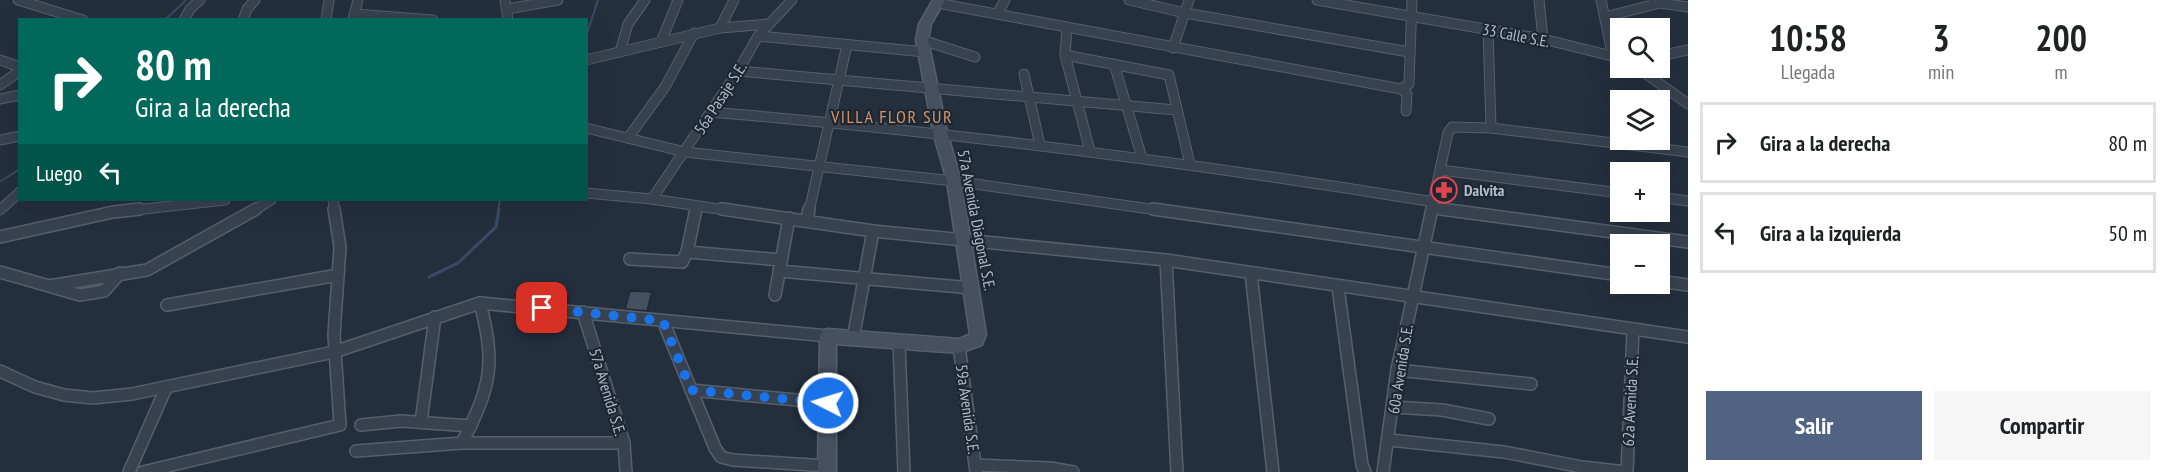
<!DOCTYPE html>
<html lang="es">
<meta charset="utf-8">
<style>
body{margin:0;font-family:"PT Sans Narrow",sans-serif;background:#f6f6f6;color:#202124;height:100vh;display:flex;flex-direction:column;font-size:22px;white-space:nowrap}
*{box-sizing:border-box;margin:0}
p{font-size:20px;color:#757577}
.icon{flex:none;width:33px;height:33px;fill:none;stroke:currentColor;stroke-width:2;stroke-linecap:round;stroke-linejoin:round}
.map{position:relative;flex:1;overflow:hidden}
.side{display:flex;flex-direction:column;background:#fff;width:480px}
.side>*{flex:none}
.top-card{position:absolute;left:18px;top:18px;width:570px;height:183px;border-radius:0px;box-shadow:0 6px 24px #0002;background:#00695c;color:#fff;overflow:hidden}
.fabs{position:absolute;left:1610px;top:18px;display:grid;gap:12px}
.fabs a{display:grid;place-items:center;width:60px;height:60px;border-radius:0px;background:#fff;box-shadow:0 6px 24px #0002;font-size:30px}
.pin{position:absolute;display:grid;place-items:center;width:51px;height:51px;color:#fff;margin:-26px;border-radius:12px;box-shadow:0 3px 9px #0006}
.me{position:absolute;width:66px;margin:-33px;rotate:275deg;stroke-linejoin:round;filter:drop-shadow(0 0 4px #0008)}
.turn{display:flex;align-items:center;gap:21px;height:126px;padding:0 18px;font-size:27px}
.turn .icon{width:78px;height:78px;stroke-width:2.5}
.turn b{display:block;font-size:42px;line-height:51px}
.then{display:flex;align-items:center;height:57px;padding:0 18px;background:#0003;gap:12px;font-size:22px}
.eta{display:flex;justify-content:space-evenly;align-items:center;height:102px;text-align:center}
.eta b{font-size:36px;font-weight:700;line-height:42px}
.cta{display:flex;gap:12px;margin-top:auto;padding:12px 18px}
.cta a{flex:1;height:69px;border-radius:0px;background:#506383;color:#fff;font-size:24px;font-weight:700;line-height:69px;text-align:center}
.cta a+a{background:#f6f6f6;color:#202124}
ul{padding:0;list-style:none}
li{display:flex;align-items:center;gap:18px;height:81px;margin:0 12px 9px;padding:0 6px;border:3px solid #e0e0e0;border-radius:0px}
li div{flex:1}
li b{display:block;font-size:22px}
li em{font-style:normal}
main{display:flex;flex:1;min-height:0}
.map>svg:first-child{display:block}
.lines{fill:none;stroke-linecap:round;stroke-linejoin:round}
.stream-far1{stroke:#394c67;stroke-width:2}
.stream{stroke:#394c67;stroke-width:3}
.building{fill:#455162;stroke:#1f2835;stroke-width:1.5}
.street-far1-casing{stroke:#565f6c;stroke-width:11}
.street-casing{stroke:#565f6c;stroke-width:14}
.secondary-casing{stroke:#565f6c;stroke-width:3}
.street-far1{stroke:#38414e;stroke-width:9}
.street{stroke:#38414e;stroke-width:11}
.secondary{fill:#465061;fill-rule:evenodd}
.route{stroke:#1a73e8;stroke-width:10;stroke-dasharray:0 18}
.labels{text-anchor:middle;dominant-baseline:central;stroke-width:4.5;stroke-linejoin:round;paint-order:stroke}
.street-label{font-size:16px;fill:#b4bcc9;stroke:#1d2633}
.poi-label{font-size:16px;font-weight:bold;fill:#b4bcc9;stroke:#1d2633;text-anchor:start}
.neighbourhood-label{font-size:18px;letter-spacing:1.5px;fill:#d59563;stroke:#1d2633}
</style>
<main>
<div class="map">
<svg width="1688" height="472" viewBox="0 0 1688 472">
<rect width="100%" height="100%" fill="#242f3e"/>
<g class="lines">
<g class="stream-far1">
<path d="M165 20 186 0"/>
<path d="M586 37 598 0"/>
<path d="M1 181 20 169"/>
<path d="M498 211 500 200"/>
</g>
<path class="stream" d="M429 277 458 263 496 227 499 209"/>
</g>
<path class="building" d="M630 291 652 292 647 311 625 309Z"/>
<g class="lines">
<g class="street-far1-casing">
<g id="street-far1">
<path d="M18 0 83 20"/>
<path d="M505 0 508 20"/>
<path d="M1129 0 1185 13 1409 52"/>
<path d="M1317 0 1543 39 1620 58"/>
<path d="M1539 0 1543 39"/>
<path d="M1601 0 1613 57"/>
<path d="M1653 2 1688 7"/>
<path d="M937 3 1401 89 1407 94 1406 111"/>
<path d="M507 9 558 0"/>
<path d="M355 14 433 20"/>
<path d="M997 14 1005 0"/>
<path d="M1605 17 1660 3"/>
<path d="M353 19 358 0"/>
<path d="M184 20 190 9 200 0"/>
<path d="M243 20 247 9 255 0"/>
<path d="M326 20 329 0"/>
<path d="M1067 27 1065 55 1090 151"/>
<path d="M720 28 734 0"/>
<path d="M1488 29 1491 128"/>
<path d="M758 36 925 52"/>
<path d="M922 40 975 57"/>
<path d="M661 42 678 0"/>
<path d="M1173 48 1189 0"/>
<path d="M620 52 628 24 645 0"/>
<path d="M1065 55 1169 75 1190 164"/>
<path d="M1659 56 1688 50"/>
<path d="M0 60 20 67"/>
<path d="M586 60 720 28 769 24"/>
<path d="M1114 64 1142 158"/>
<path d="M1638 68 1688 104"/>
<path d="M738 71 1176 110"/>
<path d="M1024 74 1040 145"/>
<path d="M0 85 20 71"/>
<path d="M1401 89 1409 84 1412 0"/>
<path d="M0 99 20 95"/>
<path d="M710 112C953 132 1194 163 1434 202"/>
<path d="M586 128 685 152 954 181 1164 211"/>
<path d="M628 138 665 87 694 33"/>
<path d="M0 140 20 136"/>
<path d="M1441 170 1620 193"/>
<path d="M586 193 652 199 732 211"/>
<path d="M1659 197 1688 201"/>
<path d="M652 199 738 71 758 36 792 0"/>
<path d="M333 200 335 211"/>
<path d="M1433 208 1453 211"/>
<path d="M0 210 20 192"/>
<path d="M126 211 225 200"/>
<path d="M253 211 271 200"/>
<path d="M695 211 696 207"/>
<path d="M809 211 847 45"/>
<path d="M1431 211 1448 133 1452 127 1491 128 1688 152"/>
</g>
</g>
<g class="street-casing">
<g id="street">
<path d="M722 209 873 231 1166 260 1688 337"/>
<path d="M1153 209 1620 275"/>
<path d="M1441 209 1688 242"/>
<path d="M807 220 809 209"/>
<path d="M0 237 113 212 140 209"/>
<path d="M687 252 781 260"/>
<path d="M630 259 682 262 687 252 696 209"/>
<path d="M1166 260 1177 472"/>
<path d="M779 271 972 288"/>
<path d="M0 272 49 286 147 270 256 209"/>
<path d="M1251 273 1273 472"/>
<path d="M1659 281 1688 285"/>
<path d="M52 287 80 295 104 291 120 273"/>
<path d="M1338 287 1362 465 1365 472"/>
<path d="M775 295 789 218"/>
<path d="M167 305 338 275"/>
<path d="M583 312 624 443 626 472"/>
<path d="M663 321 715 448 721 457 733 460 827 466"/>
<path d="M853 339 873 231"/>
<path d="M899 343 904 472"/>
<path d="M959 346 976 472"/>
<path d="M1397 370 1531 384"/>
<path d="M0 371 35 387 64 395 93 398 132 394 334 352 480 303 828 336"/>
<path d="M691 390 828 403"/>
<path d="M1393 407 1442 410 1489 419"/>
<path d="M421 422 435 317"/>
<path d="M361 425 401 421 471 426"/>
<path d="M1389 440 1504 452 1582 467 1626 472"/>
<path d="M462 443C491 386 496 365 480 303"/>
<path d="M356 451 462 443H624"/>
<path d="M975 465 1050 468 1073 472"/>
<path d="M129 472 166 388"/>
<path d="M143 472 340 425 334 335 340 247 334 209"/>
<path d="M1383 472 1397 370 1432 209"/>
<path d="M1627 472 1633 330"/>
</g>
</g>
<g class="secondary-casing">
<path id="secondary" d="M933 0H945L931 24 928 40 947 132 961 181 986 334 982 345 959 353 836 344V472H818L820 336 822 331 828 329 959 339 970 334 947 181 933 132 916 40 919 24Z"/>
</g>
<use href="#street-far1" class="street-far1"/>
<use href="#street" class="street"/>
<use href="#secondary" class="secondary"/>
</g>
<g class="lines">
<path class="route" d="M542 308 663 321 691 390 828 403"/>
</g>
<defs>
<g id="pharmacy-ring" transform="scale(1.35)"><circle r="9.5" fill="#1d2633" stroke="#e0444e" stroke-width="1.5"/><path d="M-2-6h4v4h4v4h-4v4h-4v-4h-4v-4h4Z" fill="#e0444e"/></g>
</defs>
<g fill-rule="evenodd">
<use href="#pharmacy-ring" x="1444" y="190"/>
</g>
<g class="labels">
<g class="street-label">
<text transform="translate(1516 35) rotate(11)">33 Calle S.E.</text>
<text transform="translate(720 98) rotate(-57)">56a Pasaje S.E.</text>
<text transform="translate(977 220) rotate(79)">57a Avenida Diagonal S.E.</text>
<text transform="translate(1400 369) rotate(-81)">60a Avenida S.E.</text>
<text transform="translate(608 392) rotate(73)">57a Avenida S.E.</text>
<text transform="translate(1630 401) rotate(-87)">62a Avenida S.E.</text>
<text transform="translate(968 409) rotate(82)">59a Avenida S.E.</text>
</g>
<g class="poi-label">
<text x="1464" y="190">Dalvita</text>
</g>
<g class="neighbourhood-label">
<text x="892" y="116">VILLA FLOR SUR</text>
</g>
</g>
</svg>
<div class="fabs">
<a><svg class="icon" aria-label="search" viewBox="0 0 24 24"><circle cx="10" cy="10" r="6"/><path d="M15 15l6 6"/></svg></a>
<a><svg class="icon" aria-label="layers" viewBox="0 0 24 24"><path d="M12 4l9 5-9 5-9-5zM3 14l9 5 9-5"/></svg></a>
<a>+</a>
<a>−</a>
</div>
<div class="pin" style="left:542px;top:308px;background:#d93025"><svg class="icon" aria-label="arrive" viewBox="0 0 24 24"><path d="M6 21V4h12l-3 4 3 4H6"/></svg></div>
<svg class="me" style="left:828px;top:403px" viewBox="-20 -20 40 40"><circle r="17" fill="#1a73e8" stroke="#fff" stroke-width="3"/><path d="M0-11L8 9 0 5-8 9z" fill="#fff"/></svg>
<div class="top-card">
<div class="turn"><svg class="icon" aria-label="right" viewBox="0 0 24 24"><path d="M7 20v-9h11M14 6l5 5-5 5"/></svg><div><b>80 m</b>Gira a la derecha</div></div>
<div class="then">Luego<svg class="icon" aria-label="left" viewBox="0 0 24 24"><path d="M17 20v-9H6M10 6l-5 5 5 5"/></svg></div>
</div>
</div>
<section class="side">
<div class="eta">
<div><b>10:58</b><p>Llegada</p></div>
<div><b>3</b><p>min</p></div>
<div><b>200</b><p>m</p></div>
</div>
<ul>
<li><svg class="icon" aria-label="right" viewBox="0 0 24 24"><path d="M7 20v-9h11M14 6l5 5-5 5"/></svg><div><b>Gira a la derecha</b></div><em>80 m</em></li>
<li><svg class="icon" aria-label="left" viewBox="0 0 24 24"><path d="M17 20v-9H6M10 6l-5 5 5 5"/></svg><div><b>Gira a la izquierda</b></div><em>50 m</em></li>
</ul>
<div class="cta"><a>Salir</a><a>Compartir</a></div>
</section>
</main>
